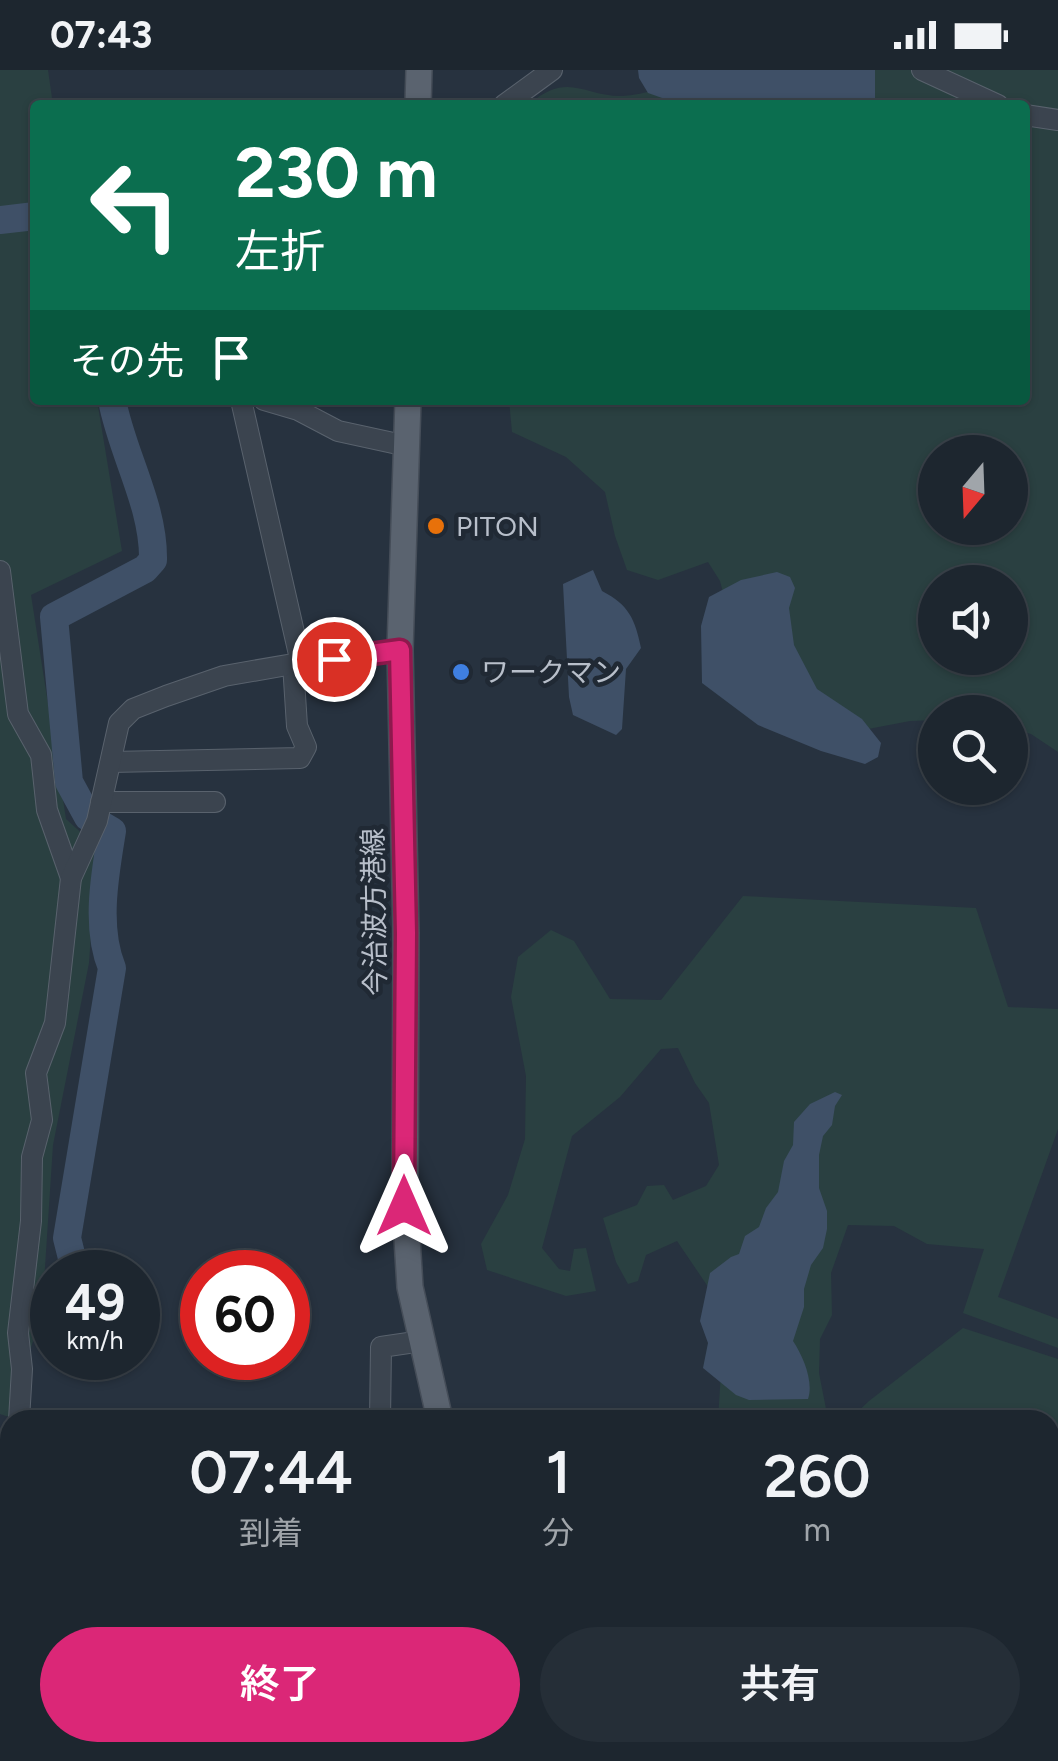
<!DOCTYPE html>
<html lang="ja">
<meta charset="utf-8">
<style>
body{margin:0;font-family:Figtree,"Noto Sans JP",sans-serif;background:#252e37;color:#f1f3f6;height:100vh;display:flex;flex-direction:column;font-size:38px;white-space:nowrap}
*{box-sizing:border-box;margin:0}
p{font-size:32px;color:#a0a5aa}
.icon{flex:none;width:55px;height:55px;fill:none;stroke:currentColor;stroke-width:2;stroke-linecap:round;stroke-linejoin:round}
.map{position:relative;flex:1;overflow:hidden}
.details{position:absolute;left:0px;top:1340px;width:1060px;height:352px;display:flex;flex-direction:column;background:#1d262f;border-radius:30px 30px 0 0;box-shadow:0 2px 8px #0004,0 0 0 2px #3b434b}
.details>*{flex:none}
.guide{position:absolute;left:30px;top:30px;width:1000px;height:305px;border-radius:10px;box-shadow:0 2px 8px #0004,0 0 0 2px #3b434b;background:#0b6e4f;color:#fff;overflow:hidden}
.needle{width:65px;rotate:199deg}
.buttons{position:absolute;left:918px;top:365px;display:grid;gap:20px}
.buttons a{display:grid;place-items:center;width:110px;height:110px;border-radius:50%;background:#1d262f;box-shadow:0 2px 8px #0004,0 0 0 2px #3b434b;font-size:50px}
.speed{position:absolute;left:30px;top:1180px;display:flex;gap:20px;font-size:50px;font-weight:700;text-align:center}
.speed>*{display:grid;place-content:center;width:130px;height:130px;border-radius:50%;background:#1d262f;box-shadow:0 2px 8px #0004,0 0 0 2px #3b434b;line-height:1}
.speed small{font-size:25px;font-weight:400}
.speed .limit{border:15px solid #d22;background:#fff;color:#111}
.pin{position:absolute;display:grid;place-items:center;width:85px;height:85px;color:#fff;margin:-42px;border:5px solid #fff;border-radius:50%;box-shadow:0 2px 10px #0007}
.me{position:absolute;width:110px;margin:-55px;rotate:0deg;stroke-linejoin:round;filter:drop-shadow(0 0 8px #0008)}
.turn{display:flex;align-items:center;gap:35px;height:210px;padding:0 40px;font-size:45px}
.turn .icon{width:130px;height:130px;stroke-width:2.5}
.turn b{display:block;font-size:70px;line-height:85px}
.then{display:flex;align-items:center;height:95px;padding:0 40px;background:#0003;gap:20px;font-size:38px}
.eta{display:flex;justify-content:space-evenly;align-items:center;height:170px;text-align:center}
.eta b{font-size:60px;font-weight:600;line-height:70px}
.action{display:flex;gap:20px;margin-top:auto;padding:20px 40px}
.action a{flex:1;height:115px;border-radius:60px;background:#db2777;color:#fff;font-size:40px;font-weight:600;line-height:115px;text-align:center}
.action a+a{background:#252e37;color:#f1f3f6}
.status{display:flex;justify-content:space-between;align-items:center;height:70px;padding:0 50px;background:#1d262f;direction:ltr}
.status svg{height:28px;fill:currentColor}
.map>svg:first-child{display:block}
.green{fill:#2a4041;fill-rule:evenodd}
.water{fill:#3f5067}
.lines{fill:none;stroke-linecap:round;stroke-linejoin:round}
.river{stroke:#3f5067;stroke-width:28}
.minor-casing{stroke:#59626d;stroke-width:22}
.major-casing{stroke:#454d58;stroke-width:28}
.minor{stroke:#3b444f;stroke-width:20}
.major{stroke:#5a636f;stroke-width:25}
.route-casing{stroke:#8e194d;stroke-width:25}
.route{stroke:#db2777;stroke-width:18}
.food-dot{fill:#e8710a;stroke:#202934;stroke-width:4}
.shop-dot{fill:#3f7fe0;stroke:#202934;stroke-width:4}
.labels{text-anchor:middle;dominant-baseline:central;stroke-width:9;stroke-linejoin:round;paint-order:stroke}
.poi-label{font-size:28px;fill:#b8bfca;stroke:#202934;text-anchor:start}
.street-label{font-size:28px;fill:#b8bfca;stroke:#202934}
</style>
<div class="status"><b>07:43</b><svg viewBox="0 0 49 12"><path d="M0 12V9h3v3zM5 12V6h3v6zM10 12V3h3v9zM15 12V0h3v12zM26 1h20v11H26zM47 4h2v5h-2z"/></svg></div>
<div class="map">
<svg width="1058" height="1691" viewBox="0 0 1058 1691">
<rect width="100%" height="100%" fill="#27323f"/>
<g class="green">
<path d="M0 0H48L53 35H35V330H97L122 481 31 525 66 749 97 777 89 893 53 1075 42 1243 9 1347 0 1344Z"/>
<path d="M688 0H1058V682L1031 664 1010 658V642H935V650L910 651 842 664 740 586 720 511 708 492 658 510 627 500 615 466 605 422 566 387 512 362 509 330H1025V35H528C569 0 583 27 623 26 643 25 666 16 685 11ZM935 382H1010V458H935ZM935 512H1010V588H935Z"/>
<path d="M743 826 976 838 1008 937 1058 939V1059L998 1227 1058 1249V1278L963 1243 984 1179 927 1174 894 1156 848 1155 831 1203 832 1245 820 1269 819 1303 827 1344 813 1350H718L721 1302 717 1230 677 1171 646 1185 638 1211 628 1214 616 1192 603 1148 637 1135 647 1116 664 1115 673 1130 706 1116 719 1095 709 1033 695 1013 678 978 661 979 620 1027 572 1066 542 1178 559 1199 570 1201 574 1179 586 1178 596 1221 566 1226 487 1200 481 1174 508 1125 525 1069 526 1006 511 927 518 887 551 860 574 871 610 929 661 930Z"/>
<path d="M963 1258 1058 1289V1627L1050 1618V1350H849L869 1331Z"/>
<path d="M0 1588 10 1591V1633L0 1685Z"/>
</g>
<g class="water">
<path d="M638 0H875V35H682L648 23 639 8Z"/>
<path d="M593 500 602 521C629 535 635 549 641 578L626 599 622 659 616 665 573 645 569 627 563 514Z"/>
<path d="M777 502 790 507 795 518 789 538 794 575 817 619 862 649 881 673 878 687 865 694 821 681 758 655 702 613 701 556 709 527 741 510Z"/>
<path d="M835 1022 842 1025 835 1036 832 1055 823 1066 819 1085V1118L827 1141V1159L823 1178 811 1195 804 1219V1237L793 1271C803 1286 814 1312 808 1329L749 1330 736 1325 703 1298 708 1273 700 1251 710 1203 731 1187 739 1184 745 1166 759 1157 766 1138 778 1122 784 1091 793 1075 794 1052 810 1034Z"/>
</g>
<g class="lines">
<g class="river">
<path d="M0 150 35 146"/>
<path d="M74 1196 67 1168 112 898C95 857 105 804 112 761L88 747 69 712 54 547 145 499 153 490C154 435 122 384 112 330"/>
</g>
<g class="minor-casing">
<g id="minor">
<path d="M922 0 998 35"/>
<path d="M504 35 552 0"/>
<path d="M1025 45 1058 50"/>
<path d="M241 330 301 593"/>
<path d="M264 330 298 340 338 361 407 376"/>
<path d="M0 501 18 644 41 685 47 740 71 808"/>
<path d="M111 692 300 688 306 677 297 656 293 594 400 580"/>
<path d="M101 732H215"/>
<path d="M19 1350 22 1299 18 1263 31 1151 32 1087 42 1050 36 1003 55 953 71 808 97 751 119 653 133 639 166 626 224 606 293 594"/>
<path d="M380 1350 381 1277 422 1271"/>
<path d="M313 1682V1691"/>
<path d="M790 1682 799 1691"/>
<path d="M7 1691 10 1672"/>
<path d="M840 1691 850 1682"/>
</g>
</g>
<g class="major-casing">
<g id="major">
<path d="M418 35 419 0"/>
<path d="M408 330 400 580 406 863 405 1136 410 1217 440 1350"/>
<path d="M529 1682 531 1691"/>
</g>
</g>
<use href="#minor" class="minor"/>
<use href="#major" class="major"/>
</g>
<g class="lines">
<g class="route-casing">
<path id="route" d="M334 589 400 580 406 863 404 1136"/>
</g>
<use href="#route" class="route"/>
</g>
<circle class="food-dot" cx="436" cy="456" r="10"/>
<circle class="shop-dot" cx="461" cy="602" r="10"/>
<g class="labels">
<g class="poi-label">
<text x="456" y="456">PITON</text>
<text x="481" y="602">ワークマン</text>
</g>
<g class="street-label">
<text transform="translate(374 842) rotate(-91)">今治波方港線</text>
</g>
</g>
</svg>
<div class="buttons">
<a><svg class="needle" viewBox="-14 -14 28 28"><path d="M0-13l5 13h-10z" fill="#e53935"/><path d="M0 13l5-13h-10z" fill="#a0a5aa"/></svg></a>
<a><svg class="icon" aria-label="sound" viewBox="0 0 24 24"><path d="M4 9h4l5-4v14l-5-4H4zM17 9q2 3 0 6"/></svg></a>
<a><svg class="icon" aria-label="search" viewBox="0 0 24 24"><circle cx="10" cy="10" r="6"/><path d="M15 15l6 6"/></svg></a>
</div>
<div class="speed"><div>49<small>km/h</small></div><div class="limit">60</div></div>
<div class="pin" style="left:334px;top:589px;background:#d93025"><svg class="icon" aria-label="arrive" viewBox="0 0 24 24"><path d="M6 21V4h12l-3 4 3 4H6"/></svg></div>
<svg class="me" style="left:404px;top:1136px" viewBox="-20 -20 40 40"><path d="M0-17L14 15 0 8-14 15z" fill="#db2777" stroke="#fff" stroke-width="4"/></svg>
<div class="guide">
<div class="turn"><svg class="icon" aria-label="left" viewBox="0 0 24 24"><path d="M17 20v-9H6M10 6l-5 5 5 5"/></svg><div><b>230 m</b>左折</div></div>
<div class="then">その先<svg class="icon" aria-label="arrive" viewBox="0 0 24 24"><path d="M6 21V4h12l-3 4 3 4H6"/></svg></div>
</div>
<section class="details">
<div class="eta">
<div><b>07:44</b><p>到着</p></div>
<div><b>1</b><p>分</p></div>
<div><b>260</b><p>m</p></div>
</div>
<div class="action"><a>終了</a><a>共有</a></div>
</section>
</div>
